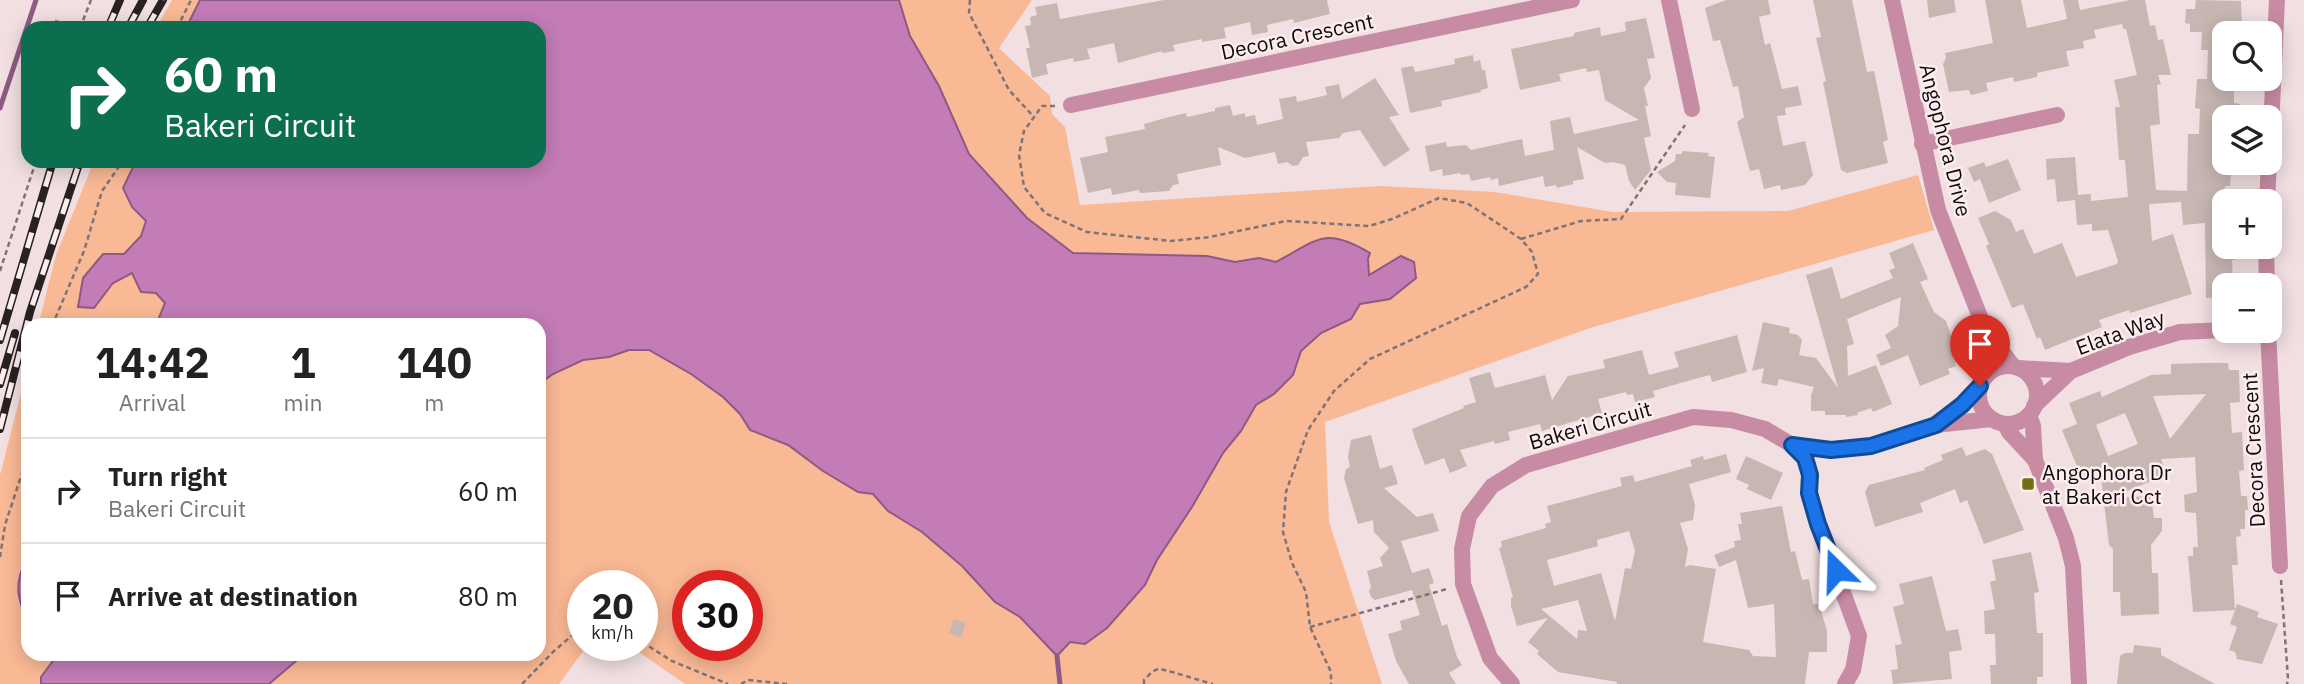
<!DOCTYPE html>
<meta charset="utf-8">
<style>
body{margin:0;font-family:"IBM Plex Sans",sans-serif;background:#f2f2f2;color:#222;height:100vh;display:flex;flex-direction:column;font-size:26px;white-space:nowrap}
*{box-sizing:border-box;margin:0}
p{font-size:23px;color:#767676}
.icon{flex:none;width:38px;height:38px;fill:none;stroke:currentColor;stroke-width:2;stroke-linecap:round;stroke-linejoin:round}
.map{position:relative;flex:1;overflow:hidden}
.side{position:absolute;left:21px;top:318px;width:525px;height:343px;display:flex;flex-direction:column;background:#fff;border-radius:21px;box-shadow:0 4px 18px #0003}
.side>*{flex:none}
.hud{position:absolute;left:21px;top:21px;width:525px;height:147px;border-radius:21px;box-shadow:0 4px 18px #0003;background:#0b6e4f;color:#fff;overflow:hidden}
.buttons{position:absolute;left:2212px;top:21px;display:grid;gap:14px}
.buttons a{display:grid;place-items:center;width:70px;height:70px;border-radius:14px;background:#fff;box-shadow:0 4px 18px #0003;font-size:35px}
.speed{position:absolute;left:567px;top:570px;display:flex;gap:14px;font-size:35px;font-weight:700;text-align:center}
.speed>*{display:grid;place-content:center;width:91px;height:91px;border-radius:50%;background:#fff;box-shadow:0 4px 18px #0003;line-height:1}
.speed small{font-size:18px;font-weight:400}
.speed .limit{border:10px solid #d22;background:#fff;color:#111}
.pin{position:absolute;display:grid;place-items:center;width:60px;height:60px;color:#fff;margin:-72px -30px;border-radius:50% 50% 50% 0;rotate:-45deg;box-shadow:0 0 7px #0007}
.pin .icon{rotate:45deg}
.me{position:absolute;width:77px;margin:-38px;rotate:338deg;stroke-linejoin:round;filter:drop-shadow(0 0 5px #0008)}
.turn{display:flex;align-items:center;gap:24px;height:147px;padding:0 28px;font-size:32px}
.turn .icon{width:91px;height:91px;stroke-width:2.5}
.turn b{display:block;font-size:49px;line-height:60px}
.eta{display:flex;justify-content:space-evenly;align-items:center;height:119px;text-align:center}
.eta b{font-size:42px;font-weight:700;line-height:49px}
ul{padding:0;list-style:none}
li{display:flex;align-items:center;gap:21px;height:105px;padding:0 28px;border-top:2px solid #e0e0e0}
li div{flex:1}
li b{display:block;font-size:26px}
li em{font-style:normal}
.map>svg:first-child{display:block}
.green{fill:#fab995;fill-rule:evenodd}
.water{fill:#c37cb6;stroke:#8d5a83;stroke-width:2}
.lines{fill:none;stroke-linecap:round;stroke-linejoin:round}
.stream{stroke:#8d5a83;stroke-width:5}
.building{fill:#c7b7b3;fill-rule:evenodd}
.path{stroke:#7f7375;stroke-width:2.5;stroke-dasharray:5 3.5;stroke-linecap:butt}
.minor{stroke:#c78ca4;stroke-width:16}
.rail-casing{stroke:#282122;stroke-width:8}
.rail{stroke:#feedee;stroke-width:5;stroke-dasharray:16;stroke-linecap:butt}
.route-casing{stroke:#114b97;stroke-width:18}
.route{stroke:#1a73e8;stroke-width:12}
.poi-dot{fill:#726f10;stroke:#feedee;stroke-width:2.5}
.labels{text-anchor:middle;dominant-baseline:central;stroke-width:5;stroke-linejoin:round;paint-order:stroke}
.street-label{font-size:21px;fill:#0f0a0b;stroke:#feedee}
.poi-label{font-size:21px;fill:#0f0a0b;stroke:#feedee;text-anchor:start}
</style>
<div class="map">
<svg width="2304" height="684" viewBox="0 0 2304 684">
<rect width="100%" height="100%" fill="#f1dfe1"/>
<g class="green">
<path d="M172 0H200L186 28H156Z"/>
<path d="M899 0H1032L999 48 1050 96 1052 114 1065 127 1080 205 1380 186 1495 192 1613 212 1788 211 1918 175 1934 230 1590 328 1325 422 1329 522 1382 684H685L630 646H642V586H583V646H587L559 684H268L301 655 539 654V384L553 374 583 360 609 357 629 350H649L691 374 723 397 740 414 750 430 788 445 823 471 858 492 873 494 888 511 922 532 962 566 995 602 1020 617 1057 656 1071 642 1145 585 1157 560 1192 507 1223 453 1241 431 1256 405 1274 394 1293 375 1301 351 1321 333 1351 319 1360 304 1390 299 1369 275 1368 259 1310 244 1276 263 1259 258 1235 262 1207 256 1073 253 1027 218 969 154 939 86 910 36ZM688 586H747V646H688Z"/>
<path d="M94 161H136L123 188 132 207 146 221 141 236 124 254H103L83 278 94 308 113 283 132 273 156 293 165 304 156 326H38L56 255Z"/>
<path d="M28 366V557L19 574 18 600 28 624V654L54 655 55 658 42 677 41 684H0V475Z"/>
</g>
<g class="water">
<path d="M200 0H899L910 36 939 86 969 154 1027 218 1073 253 1207 256 1235 262 1259 258 1276 262C1319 239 1325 226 1370 253L1368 259 1369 275 1401 256 1414 262 1416 278 1390 299 1360 304 1351 319 1321 333 1301 351 1293 375 1274 394 1256 405 1241 431 1223 453 1192 507 1157 560 1145 585 1107 628 1085 644 1070 642 1057 656 1020 617 995 602 962 566 922 532 888 511 873 494 858 492 823 471 788 445 750 430 740 414 723 397 691 374 649 350H629L609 357 583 360 553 374 539 384V326L156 325 165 303 156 293 141 292 132 273 113 283 94 308 78 307 83 278 103 254H124L141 236 146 221 132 207 123 188 136 161H539V28H186Z"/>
<path d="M28 557V624C17 597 13 583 28 557Z"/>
<path d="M54 655H303L269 684H41V677L55 658Z"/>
</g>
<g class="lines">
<g class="stream">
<path d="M0 108 36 0"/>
<path d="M1057 656 1060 684"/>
</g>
</g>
<g class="building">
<path d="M1164 0H1327L1330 14 1294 23 1293 19 1267 25 1268 32 1252 35 1250 22 1224 28 1226 38 1202 42V39L1173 45 1175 51 1162 53V51L1118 63 1114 43 1087 49 1090 59 1074 62 1073 58 1046 64 1048 74 1032 78 1026 48H1030L1025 26 1031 25 1030 17 1037 15 1035 7 1057 3 1060 19Z"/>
<path d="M1726 0H1768L1771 14 1759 17 1765 45 1770 43 1782 89 1798 86 1802 105 1785 108 1786 115 1777 116 1783 146 1805 141 1813 175 1805 185 1781 190 1780 185 1764 189 1759 169 1750 171 1737 122 1744 117 1738 86 1733 87 1720 40 1713 41 1705 8Z"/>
<path d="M1813 0H1852L1867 72 1874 71 1877 85 1888 140 1883 142 1888 163 1847 173 1841 170 1823 82 1826 81 1816 38 1821 37Z"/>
<path d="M1927 0H1954L1956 12 1929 18Z"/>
<path d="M1985 0H2021L2027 28 2067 19 2063 0H2078L2080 10 2130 0H2145L2150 26 2155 25 2158 40 2163 39 2171 75H2158L2161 84 2157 85 2160 124 2150 126 2156 190 2187 191 2188 134H2199L2200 109 2195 108 2197 79H2207L2208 50H2201L2202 32H2190V24L2185 23 2186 9H2195L2196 0 2241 1 2242 33H2224V79H2234V103L2240 104V117H2224V171H2231L2230 186H2225L2224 193V247H2235V260H2232L2233 285H2224V297L2206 298 2205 223 2183 225 2181 202 2149 204 2152 241 2173 234 2192 294 2130 313 2129 310 2099 320 2102 327 2045 350 2040 337 2037 339 2023 304 2012 308 1986 246 1989 244 1978 218 1995 211 2011 220 2016 232 2023 229 2034 254 2062 243 2076 277 2117 264 2118 261 2108 230 2092 231V224L2077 225 2075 200 2057 202 2055 179 2047 180 2046 159 2075 157 2078 195 2091 194V201L2128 197 2125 160H2119L2115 107H2120L2114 80 2137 75 2126 29H2123L2122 24 2094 30 2096 38 2083 41 2084 48 2066 51 2069 66 2037 73V77L2014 82 2013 77 1986 83 1988 91 1971 95 1969 90 1949 92 1943 64 1946 58 1945 53 1993 43Z"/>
<path d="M1646 18 1655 58 1647 59 1651 78 1644 88 1648 106H1645L1651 136 1644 138 1651 170 1635 190 1629 181 1625 165 1613 162 1605 163 1577 147 1584 179 1573 181V184L1557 188 1556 185 1545 187 1543 176 1499 186 1498 178 1491 180 1490 177 1471 181 1469 174 1461 175 1460 173 1443 176 1442 169 1430 172 1425 146 1446 142 1447 147 1466 145 1471 150 1522 139 1525 156 1554 150 1550 121 1570 117 1574 134 1639 120 1605 100 1599 70 1587 72 1586 68 1559 74 1561 81 1520 90 1511 49 1574 36V33L1600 27 1601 36 1626 31 1625 22Z"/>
<path d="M1473 55 1474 62 1480 60 1482 70H1485L1488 88 1481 90V92L1441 101 1442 106 1410 113 1401 68 1413 66 1415 72 1455 64 1454 59Z"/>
<path d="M1375 78 1399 115 1389 117 1410 150 1384 167 1360 130 1343 133 1339 138 1306 142 1309 156 1303 157 1298 165 1293 166 1287 162 1278 164 1275 152 1245 158 1218 147 1221 165 1177 174 1179 184 1173 185 1169 191 1140 193 1139 190 1112 195 1111 188 1088 193 1080 158 1108 152 1105 137 1145 129 1144 124 1169 117 1186 113 1187 117 1215 111V108L1230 105 1233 116 1245 113V117L1255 115 1257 125 1283 119 1279 99 1296 96 1297 102 1327 95 1325 87 1339 84 1342 99Z"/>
<path d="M1682 151 1709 153 1708 156 1715 157 1710 198 1675 195 1676 183 1667 182 1657 172 1675 161 1676 154H1682Z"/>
<path d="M2008 159 2021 190 1989 203 1980 179 1974 182 1968 168 1984 162 1986 167Z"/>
<path d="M1913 243 1928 279 1920 282 1934 312 1946 321 1958 356 1953 357 1956 366 1948 369 1950 374 1920 386 1908 355 1881 366 1876 355 1891 348 1885 335 1898 326 1901 297 1847 319 1854 344 1847 346 1848 376 1876 365 1892 404 1873 412 1871 408 1857 413 1858 415 1846 417V415H1825V411H1811V395L1814 387 1779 379 1777 386 1761 383 1764 368 1752 371 1763 322 1790 328 1789 333 1798 335 1802 340 1799 355 1816 358 1838 388 1806 275 1832 267 1841 299 1893 278 1889 270 1895 268 1889 253Z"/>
<path d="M1737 335 1747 372 1712 382 1710 375 1691 380 1653 391 1655 397 1635 402 1633 394 1627 395 1626 392 1598 399 1602 413 1542 431 1540 424 1508 432 1510 440 1495 444 1494 441 1460 450 1467 466 1450 473 1444 458 1425 465 1415 439 1412 429 1464 408 1463 406 1476 402 1469 378 1490 372 1495 388 1545 375 1552 400 1568 376 1605 368 1603 360 1642 350 1649 375 1679 367 1674 352Z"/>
<path d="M2203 363H2228L2229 370H2239L2240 402 2230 403 2232 433 2242 432 2244 470 2239 471 2241 496H2247L2248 510H2245V529H2240L2241 536 2236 537 2238 565H2232L2235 610 2237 604 2259 612 2257 617 2278 624 2262 664 2237 659 2235 652 2229 650 2237 627 2230 624 2235 610 2193 612 2188 556H2193V547H2198L2196 513 2185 512 2184 495 2197 492 2195 457 2161 459 2167 475 2109 498 2151 496 2154 518H2162V531L2151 545 2152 573H2158L2159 614 2121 616 2120 592H2113V549L2109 545 2100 468 2081 476 2062 430 2077 424 2069 403 2100 391 2102 397 2151 375 2171 374V364ZM2206 394 2170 439 2153 396ZM2125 413 2138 444 2108 456 2096 425Z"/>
<path d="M1371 435 1380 469 1392 465 1398 484 1384 488 1417 517 1433 513 1439 531 1401 541 1412 573 1429 568 1434 583 1429 585 1442 626 1447 624 1457 657 1462 665 1449 673 1456 684H1409L1396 661 1388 634 1402 630 1400 621 1420 615 1412 590 1375 600 1371 597 1369 591 1371 587 1367 571 1383 566 1380 558 1389 548 1374 532 1373 520 1358 524 1344 478 1346 469 1350 467 1348 457 1351 440Z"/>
<path d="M1962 447 1966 456 1985 449 1992 454 2024 530 1984 544 1967 500 1960 503 1955 489 1920 503 1923 512 1875 527 1865 492 1869 485 1925 470 1924 468 1943 460 1941 455Z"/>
<path d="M1726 454 1731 472 1689 484 1695 505 1693 520 1680 523 1688 549 1685 567 1690 565 1716 569 1703 642 1749 650 1753 656 1776 657 1774 604 1748 608 1736 560 1719 567 1714 555 1735 547 1734 541 1741 540 1738 524H1742L1740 513 1782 506 1791 552 1795 551 1802 580 1809 579 1813 604H1819L1827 631V652H1809L1805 684H1617V682L1558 672 1537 654 1539 651 1528 642 1548 618 1517 626 1511 606V598L1513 597 1499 548 1502 547 1501 541 1546 528 1545 524 1551 522 1547 506 1622 486 1620 478 1633 475 1635 482 1692 466 1690 460 1703 456 1704 460ZM1629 531 1635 551 1631 569 1625 568 1615 621 1601 573 1554 586 1547 560 1598 546 1597 540ZM1578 600 1587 631 1578 630 1577 639 1541 609Z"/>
<path d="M1746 456 1783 473 1771 500 1747 489 1749 485 1736 479Z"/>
<path d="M2031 552 2039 592 2034 593 2037 633H2043V677H2037V684H1991L1990 665H1996L1995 634H1985L1984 611 1995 609 1990 582 1996 580 1992 560Z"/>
<path d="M1932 576 1946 631 1958 629 1962 650 1949 652 1952 679 1893 684 1891 670 1898 669 1895 645 1902 644 1893 607 1904 604 1899 584Z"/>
<path d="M954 619 966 623 961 638 949 633Z"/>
<path d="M2134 645 2161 648V655L2215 684H2117L2120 656 2125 653H2133Z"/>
</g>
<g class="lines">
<g class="path">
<path d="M970 0 969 13 1009 90 1034 117"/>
<path d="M55 21 77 28"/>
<path d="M80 28 91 0"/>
<path d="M177 28 191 0"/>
<path d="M1055 106H1042L1024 131 1019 155 1024 187 1045 213 1087 232 1171 241 1210 237 1286 221 1369 226 1392 219 1439 198 1467 203 1521 239 1532 252 1538 274 1526 287 1370 359 1334 391 1308 430 1286 492 1283 532 1292 563 1306 592 1310 627 1331 672V684"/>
<path d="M1521 239 1581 221 1621 219 1685 125"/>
<path d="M0 271 36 161"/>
<path d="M52 326 84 251 102 191 123 161"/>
<path d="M0 557 5 525 28 455"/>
<path d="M2281 580 2288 679 2287 684"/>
<path d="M1310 627 1447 589"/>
<path d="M642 642 672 661 728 684"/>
<path d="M522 684 554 651 583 626"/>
<path d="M741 684 748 680 787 684"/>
<path d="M1144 684V680C1148 676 1152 671 1158 669 1162 668 1204 682 1213 684"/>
</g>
<g class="minor">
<path d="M1669 0 1692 109"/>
<path d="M1892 0 1938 210 1984 327 2013 366"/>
<path d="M1071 105 1572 0"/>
<path d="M1922 144 2057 115"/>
<path d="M2270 150 2277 0"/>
<path d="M2267 201 2269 163"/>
<path d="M2266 247 2267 285"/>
<path d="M1984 327 1985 377"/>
<path d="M2268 331 2280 566"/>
<circle cx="2008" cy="395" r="29"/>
<path d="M2018 368 2071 371"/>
<path d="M2034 406 2071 371 2129 347 2180 332 2224 330"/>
<path d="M2029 415 2033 426 2035 460 2066 538 2073 566 2079 684"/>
<path d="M1937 423 1961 405 1980 386"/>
<path d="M2005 424 2009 432 2035 460"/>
<path d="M1792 445 1831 450 1871 446 1935 425 1992 419"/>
<path d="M1512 684 1490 658 1463 584 1462 549 1469 516 1492 486 1526 465 1693 417 1731 420 1765 429 1792 445 1805 458 1810 475 1809 493 1818 524 1859 636 1853 670 1845 684"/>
</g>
<g class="rail-casing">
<g id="rail">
<path d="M108 28 120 0"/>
<path d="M128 28 143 0"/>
<path d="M147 28 163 0"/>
<path d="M0 340 53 161"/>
<path d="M0 384 15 333"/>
<path d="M0 429 30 312 80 161"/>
</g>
</g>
<use href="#rail" class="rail"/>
</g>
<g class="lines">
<g class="route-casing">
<path id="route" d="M1836 570 1818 524 1809 493 1810 475 1805 458 1792 445 1831 450 1871 446 1936 425 1962 405 1980 386"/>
</g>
<use href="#route" class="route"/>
</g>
<rect class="poi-dot" x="2021" y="477" width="14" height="14" rx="3.5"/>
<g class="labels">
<g class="street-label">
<text transform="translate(1297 36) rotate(-12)">Decora Crescent</text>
<text transform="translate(1946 140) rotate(76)">Angophora Drive</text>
<text transform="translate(2120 332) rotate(-20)">Elata Way</text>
<text transform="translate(1590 425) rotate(-16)">Bakeri Circuit</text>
<text transform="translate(2253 450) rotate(-93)">Decora Crescent</text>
</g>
<g class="poi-label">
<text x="2042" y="472">Angophora Dr<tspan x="2042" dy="24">at Bakeri Cct</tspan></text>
</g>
</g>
</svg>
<div class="buttons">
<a><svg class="icon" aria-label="search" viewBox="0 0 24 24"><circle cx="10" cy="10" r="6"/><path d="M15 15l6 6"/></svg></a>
<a><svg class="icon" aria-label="layers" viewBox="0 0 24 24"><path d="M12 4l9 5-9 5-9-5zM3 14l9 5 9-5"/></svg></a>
<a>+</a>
<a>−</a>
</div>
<div class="speed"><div>20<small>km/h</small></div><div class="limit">30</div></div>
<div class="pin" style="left:1980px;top:386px;background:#d93025"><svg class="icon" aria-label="arrive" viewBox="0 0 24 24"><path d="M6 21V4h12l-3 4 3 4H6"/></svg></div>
<svg class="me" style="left:1836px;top:570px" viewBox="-20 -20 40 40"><path d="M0-17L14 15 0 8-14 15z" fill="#1a73e8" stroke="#fff" stroke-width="4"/></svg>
<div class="hud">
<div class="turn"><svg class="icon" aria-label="right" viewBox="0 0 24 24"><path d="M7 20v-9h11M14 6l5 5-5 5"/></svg><div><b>60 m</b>Bakeri Circuit</div></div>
</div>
<section class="side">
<div class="eta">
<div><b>14:42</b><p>Arrival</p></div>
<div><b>1</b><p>min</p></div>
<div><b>140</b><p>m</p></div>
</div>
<ul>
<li><svg class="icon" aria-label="right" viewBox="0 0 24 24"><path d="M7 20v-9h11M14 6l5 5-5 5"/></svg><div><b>Turn right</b><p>Bakeri Circuit</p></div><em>60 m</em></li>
<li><svg class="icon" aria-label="arrive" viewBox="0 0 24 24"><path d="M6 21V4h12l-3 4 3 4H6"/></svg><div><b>Arrive at destination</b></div><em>80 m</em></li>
</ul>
</section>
</div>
